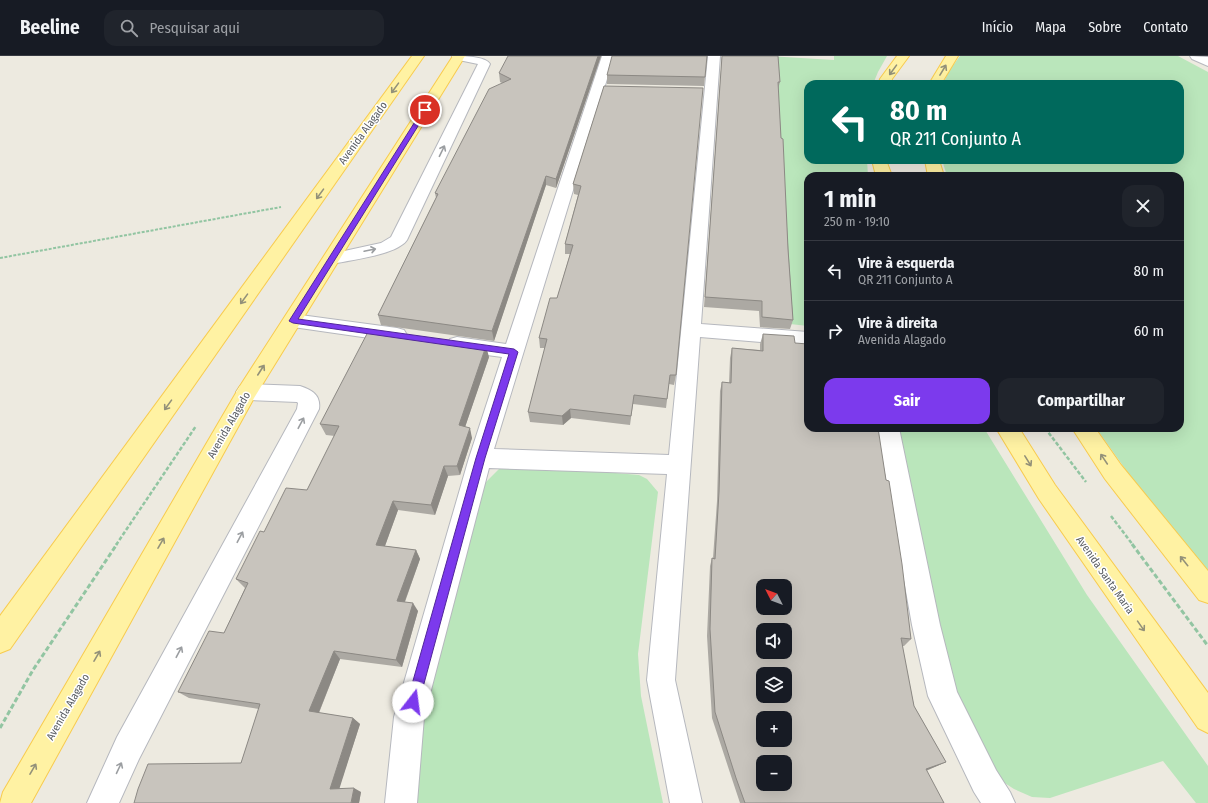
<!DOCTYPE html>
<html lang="pt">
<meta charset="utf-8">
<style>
body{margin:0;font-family:"Fira Sans Condensed",sans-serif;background:#20242c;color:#f1f3f6;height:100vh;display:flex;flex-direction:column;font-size:15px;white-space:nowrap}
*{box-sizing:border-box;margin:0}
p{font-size:13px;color:#9ea1a6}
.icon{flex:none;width:22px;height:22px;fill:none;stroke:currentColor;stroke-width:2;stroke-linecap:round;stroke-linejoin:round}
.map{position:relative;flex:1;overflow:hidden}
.sheet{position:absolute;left:804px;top:116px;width:380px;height:260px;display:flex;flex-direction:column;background:#171b24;border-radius:12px;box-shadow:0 4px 16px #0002}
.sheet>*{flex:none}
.banner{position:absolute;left:804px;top:24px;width:380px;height:84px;border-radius:12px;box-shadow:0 4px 16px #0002;background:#00695c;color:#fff;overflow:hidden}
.needle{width:26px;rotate:312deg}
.controls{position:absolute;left:756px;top:523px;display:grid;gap:8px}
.controls a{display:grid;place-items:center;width:36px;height:36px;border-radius:8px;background:#171b24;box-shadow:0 4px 16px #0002;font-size:20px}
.pin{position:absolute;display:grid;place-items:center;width:34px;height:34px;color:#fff;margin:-17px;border:2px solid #fff;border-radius:50%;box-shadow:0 1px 4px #0007}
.me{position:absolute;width:44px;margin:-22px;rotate:15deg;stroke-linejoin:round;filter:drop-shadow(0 0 3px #0008)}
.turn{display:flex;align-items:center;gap:14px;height:84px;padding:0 20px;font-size:18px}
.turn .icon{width:52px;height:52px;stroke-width:2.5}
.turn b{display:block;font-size:28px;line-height:34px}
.round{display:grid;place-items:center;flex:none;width:42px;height:42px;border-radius:12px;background:#20242c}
.overview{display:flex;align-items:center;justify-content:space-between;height:68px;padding:0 20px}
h1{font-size:24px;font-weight:700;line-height:30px}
.cta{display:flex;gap:8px;margin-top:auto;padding:8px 20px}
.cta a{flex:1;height:46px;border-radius:12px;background:#7c3aed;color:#fff;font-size:16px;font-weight:700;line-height:46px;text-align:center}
.cta a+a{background:#20242c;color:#f1f3f6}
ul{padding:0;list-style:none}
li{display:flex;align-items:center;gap:12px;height:60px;padding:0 20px;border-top:1px solid #363941}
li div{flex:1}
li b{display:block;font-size:15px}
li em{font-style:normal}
header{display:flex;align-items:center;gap:24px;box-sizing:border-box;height:56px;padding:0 20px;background:#171b24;border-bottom:1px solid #363941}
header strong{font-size:19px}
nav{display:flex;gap:22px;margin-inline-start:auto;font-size:14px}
.search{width:280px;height:36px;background:#20242c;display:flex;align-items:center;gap:10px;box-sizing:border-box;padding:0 14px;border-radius:12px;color:#9ea1a6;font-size:15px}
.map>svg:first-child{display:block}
.green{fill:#bae6bb}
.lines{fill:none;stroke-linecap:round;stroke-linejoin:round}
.minor-casing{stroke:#b6b8be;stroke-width:2}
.major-casing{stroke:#f8cb4e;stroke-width:2}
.path-far2{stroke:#92c5a2;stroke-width:2;stroke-dasharray:3 1.5;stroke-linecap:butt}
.path-far1{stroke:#92c5a2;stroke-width:2.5;stroke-dasharray:4 2;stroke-linecap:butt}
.path{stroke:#92c5a2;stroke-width:3;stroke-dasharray:5 2.5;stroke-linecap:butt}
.minor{fill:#fff;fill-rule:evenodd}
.major{fill:#fff2a3;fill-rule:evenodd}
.wall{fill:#aca9a3}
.shaded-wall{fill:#8c8984}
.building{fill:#c8c4bd;stroke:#8c8984;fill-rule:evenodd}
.oneway{stroke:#939179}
.oneway2{stroke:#9b9ea1}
.route{fill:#7c3aed;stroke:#51269a}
.labels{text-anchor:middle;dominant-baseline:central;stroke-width:3;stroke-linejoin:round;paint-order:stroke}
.street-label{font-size:11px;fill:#595d62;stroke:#fff}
</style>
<header>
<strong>Beeline</strong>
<div class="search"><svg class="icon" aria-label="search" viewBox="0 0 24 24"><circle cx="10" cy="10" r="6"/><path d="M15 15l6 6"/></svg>Pesquisar aqui</div>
<nav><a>Início</a><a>Mapa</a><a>Sobre</a><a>Contato</a></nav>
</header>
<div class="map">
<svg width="1208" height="747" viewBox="0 0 1208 747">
<rect width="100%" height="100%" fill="#edeae0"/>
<g class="green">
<path d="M768 0 834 4V0H887L878 16 873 28H808V104H867L868 120H808V270L781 267Z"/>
<path d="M960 0H1178L1208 16V519L1138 431 1096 372H1180V120H947L942 104H1180V28H943L949 15Z"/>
<path d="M899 372H984L1087 539 1208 710V747H1196L1163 705 1050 742 1032 741 1014 733 997 722 974 689 942 602Z"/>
<path d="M510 408 639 419 647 423 658 436 638 598 641 640 663 747H411L418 662 482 430 499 413Z"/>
</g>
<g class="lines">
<g class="minor-casing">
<g id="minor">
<path d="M452 0C463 0 485 0 490 8L407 184C397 199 350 204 332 208L326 207 323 203 326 199 381 187 391 181 478 8 454 3Z"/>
<path d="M602 0H614L494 393 669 399 708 0H720L701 268 808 276V290L700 281 675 624 702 747H670L647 624 667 418 489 412 424 661 417 747H385L394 661 469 402 502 301 457 295 450 293 447 288 450 283 457 281 506 288Z"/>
<path d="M1190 0 1208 1V10L1192 3Z"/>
<path d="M293 258 397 272 404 274 407 279 404 284 397 286 286 270 283 265 286 260Z"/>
<path d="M247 328 300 330C312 334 321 339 319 353L139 703 119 747H87L117 681 297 353 298 347 297 346 247 344 240 342 236 336 240 330Z"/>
<path d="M877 372H899L940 569 957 636 996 714 1010 736 1015 747H981L974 736 928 640 912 569Z"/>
</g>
</g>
<g class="major-casing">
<g id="major">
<path d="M412 0H424L10 593 0 597V560Z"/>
<path d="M453 0H465L254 342 31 747H0L3 736 240 330Z"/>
<path d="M897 0H909L892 23 891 28H879L880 23Z"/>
<path d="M946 0H958L941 28H929Z"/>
<path d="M872 104H886L892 120H876Z"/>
<path d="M925 104H939L944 120H928Z"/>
<path d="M996 372H1019L1055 429 1208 637V677L1198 672 1039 443Z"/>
<path d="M1072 372H1095L1121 409 1208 515V547L1199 544 1105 423Z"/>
</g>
</g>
<path class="path-far2" d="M0 202 281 151"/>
<g class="path-far1">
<path d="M1045 372 1086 426"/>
<path d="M1111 460 1133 489"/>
<path d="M116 489 196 370"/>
</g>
<g class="path">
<path d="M1132 488 1208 590"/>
<path d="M0 672 33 614 117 488"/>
</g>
<use href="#minor" class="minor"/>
<use href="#major" class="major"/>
</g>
<g class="wall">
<path d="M601 0 556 132 546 129 494 285 381 269 378 259 436 142 435 137 502 27 500 26 499 17Z"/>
<path d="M707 0 704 30 607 28V19Z"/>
<path d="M722 0H778L780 26 778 33 793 264 790 273 760 271 759 255 704 251Z"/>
<path d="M604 30 676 319 674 329 669 328 666 352 633 348 630 369 571 362 563 369 530 366 528 356 545 292H540L539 282 557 242 570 198H565V188L578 139 574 138 573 128Z"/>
<path d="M763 278 795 287 886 424 911 583 904 590H902L914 650 946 706 937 710 926 715 944 747H740L733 726 712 662 707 580 710 510 712 502H713L717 445 720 335 722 326 729 327 730 302 732 292 760 294V288Z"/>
<path d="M489 301 465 371 472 382 460 419 448 420 435 459 398 454 385 490 416 494 420 503 405 546 418 555 402 611 340 603 319 657 353 662 360 668 339 732 361 736 359 747 241 707 259 653 189 642 178 636 224 577 245 532 236 523 264 476 307 434 335 380 326 379 320 368Z"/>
</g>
<g class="shaded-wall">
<path d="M598 0H601L556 132V123Z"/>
<path d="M546 120V129L494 285 492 275Z"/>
<path d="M486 290 489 301 462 380 459 369Z"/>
<path d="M570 353 571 362 563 369 562 360Z"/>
<path d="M470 372 472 382 460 419 457 410Z"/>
<path d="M444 410 448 420 435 459 431 449Z"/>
<path d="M393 445 398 454 382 498 376 489Z"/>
<path d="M416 494 420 503 402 553 397 545Z"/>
<path d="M413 547 418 555 402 611 396 604Z"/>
<path d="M334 595 340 603 317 661 309 655Z"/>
<path d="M353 662 360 668 338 737 330 733Z"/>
<path d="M946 706 937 710 917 718 926 713Z"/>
<path d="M354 732 361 736 359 747H351Z"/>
</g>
<g class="building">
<path d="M508 0H598L556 123 546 120 492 275 378 259 438 138 435 137 489 33 511 23 499 17Z"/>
<path d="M612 0H707L705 21 607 19Z"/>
<path d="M722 0H778L780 26H778L781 82 783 83 788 193 793 264 762 261V245L705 241Z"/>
<path d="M604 30 703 32 676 319H670L667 343 634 339 631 360 570 353 562 360 528 356 547 283 539 282 550 242H557L573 189 565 188 581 130 573 128Z"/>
<path d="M369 274 486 290 459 369 470 372 457 410H444L431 449 393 445 376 489 416 494 397 545 413 547 396 604 334 595 309 655 353 662 330 733 354 732 351 747H134L138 733 148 708 241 707 260 648 178 636 209 575 224 577 248 527 236 523 260 475 264 476 286 432 307 434 339 370 320 368Z"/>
<path d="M763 278 794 280 795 287 808 288V372H878L886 424 889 425 902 508 911 583 901 582 914 650 946 706 926 713 944 747H745L736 722 715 656 710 573 712 502 715 503 719 436 722 326 731 327 732 292 763 295ZM763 530H785V552H763ZM763 574H785V596H763ZM763 618H785V640H763ZM763 662H785V684H763ZM763 706H785V728H763Z"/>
</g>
<defs><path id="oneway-shaft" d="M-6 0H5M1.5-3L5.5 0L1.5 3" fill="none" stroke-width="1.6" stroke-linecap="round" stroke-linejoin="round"/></defs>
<g class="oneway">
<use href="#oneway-shaft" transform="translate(893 14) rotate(126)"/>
<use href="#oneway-shaft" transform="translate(943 14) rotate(-59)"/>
<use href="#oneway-shaft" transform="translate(395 32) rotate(126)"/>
<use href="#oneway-shaft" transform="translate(320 138) rotate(126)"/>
<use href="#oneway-shaft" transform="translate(244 243) rotate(126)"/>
<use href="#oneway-shaft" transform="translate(261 314) rotate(-57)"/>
<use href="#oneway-shaft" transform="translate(168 349) rotate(126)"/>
<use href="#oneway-shaft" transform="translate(1104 403) rotate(-124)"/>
<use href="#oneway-shaft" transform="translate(1028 405) rotate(58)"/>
<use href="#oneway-shaft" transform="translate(161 487) rotate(-60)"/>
<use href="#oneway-shaft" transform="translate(1184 505) rotate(-129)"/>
<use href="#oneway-shaft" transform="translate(1141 570) rotate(55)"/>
<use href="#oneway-shaft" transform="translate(97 600) rotate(-60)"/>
<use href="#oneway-shaft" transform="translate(33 713) rotate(-60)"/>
</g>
<g class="oneway2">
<use href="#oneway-shaft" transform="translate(442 95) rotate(-64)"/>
<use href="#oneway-shaft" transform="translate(370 194) rotate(-12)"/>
<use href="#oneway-shaft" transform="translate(301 367) rotate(-62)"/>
<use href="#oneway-shaft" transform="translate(240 481) rotate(-62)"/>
<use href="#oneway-shaft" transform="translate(179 596) rotate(-62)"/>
<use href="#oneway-shaft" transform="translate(119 712) rotate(-65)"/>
</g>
<path class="route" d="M423 53 428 54 298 263 514 293 518 296 485 402 419 646 417 650 413 652 409 650 407 646 476 402 509 298 293 267 289 265Z"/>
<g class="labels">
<g class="street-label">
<text transform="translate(363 77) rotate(-54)">Avenida Alagado</text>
<text transform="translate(229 369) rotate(-60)">Avenida Alagado</text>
<text transform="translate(1105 519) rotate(55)">Avenida Santa Maria</text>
<text transform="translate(68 651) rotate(-60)">Avenida Alagado</text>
</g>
</g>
</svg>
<div class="controls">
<a><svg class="needle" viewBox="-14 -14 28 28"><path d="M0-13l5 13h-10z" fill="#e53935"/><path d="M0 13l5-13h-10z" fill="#9ea1a6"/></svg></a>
<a><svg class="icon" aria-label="sound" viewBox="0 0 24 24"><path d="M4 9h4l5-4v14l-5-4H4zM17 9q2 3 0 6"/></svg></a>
<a><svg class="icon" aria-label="layers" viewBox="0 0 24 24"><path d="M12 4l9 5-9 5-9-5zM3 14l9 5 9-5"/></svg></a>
<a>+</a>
<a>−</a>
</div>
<div class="pin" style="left:425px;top:54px;background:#d93025"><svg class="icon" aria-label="arrive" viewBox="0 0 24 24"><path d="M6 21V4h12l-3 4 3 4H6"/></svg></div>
<svg class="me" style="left:413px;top:646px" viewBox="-20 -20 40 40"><circle r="19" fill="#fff"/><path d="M0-13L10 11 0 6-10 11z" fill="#7c3aed"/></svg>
<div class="banner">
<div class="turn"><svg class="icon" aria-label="left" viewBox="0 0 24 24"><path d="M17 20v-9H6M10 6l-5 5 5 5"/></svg><div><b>80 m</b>QR 211 Conjunto A</div></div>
</div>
<section class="sheet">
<div class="overview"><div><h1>1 min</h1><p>250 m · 19:10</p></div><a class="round"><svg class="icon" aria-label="close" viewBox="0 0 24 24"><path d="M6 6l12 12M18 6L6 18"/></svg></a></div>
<ul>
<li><svg class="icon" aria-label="left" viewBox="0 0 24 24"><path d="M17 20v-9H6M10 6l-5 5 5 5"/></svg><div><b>Vire à esquerda</b><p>QR 211 Conjunto A</p></div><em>80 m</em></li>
<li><svg class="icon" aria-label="right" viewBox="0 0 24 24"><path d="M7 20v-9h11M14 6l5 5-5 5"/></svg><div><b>Vire à direita</b><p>Avenida Alagado</p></div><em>60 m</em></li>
</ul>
<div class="cta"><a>Sair</a><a>Compartilhar</a></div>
</section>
</div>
